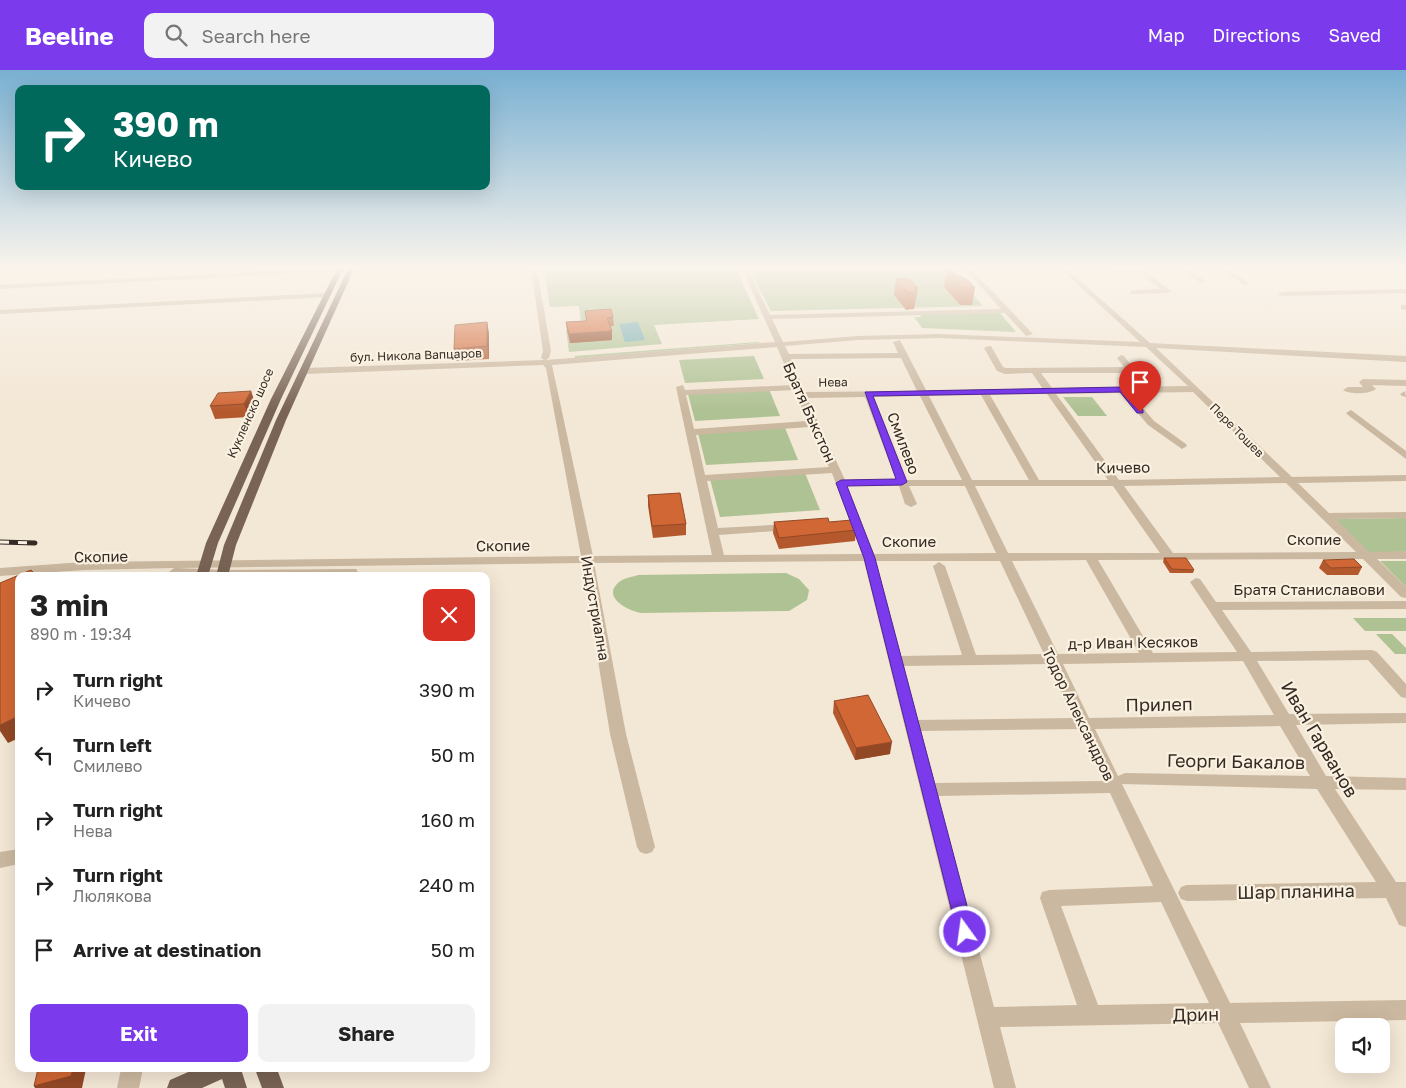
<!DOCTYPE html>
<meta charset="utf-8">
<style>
body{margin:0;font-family:"Golos Text",sans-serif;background:#f2f2f2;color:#222;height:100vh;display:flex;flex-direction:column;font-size:19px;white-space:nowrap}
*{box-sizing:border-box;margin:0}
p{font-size:16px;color:#767676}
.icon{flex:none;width:28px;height:28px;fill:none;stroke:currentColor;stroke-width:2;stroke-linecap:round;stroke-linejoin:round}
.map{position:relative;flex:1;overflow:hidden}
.side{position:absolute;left:15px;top:502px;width:475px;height:500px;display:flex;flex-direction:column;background:#fff;border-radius:10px;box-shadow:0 5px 20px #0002}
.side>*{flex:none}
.guide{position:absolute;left:15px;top:15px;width:475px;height:105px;border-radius:10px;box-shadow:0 5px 20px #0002;background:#00695c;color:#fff;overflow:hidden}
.tools{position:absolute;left:1335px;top:948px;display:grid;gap:10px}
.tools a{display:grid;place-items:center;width:55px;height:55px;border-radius:10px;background:#fff;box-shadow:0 5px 20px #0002;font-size:25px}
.pin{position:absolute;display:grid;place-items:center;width:42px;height:42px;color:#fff;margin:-51px -21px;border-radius:50% 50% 50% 0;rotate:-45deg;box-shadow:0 0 5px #0007}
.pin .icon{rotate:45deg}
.me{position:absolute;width:55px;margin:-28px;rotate:346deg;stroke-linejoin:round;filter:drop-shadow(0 0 4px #0008)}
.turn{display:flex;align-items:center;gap:18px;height:105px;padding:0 15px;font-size:22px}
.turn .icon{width:65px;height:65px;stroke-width:2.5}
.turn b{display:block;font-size:35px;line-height:42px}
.round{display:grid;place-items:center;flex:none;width:52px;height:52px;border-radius:10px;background:#f2f2f2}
.head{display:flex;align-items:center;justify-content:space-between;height:85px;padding:0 15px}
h1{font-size:30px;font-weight:700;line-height:38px}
.cta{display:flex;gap:10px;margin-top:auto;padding:10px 15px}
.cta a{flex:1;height:58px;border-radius:10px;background:#7c3aed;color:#fff;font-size:20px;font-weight:700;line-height:58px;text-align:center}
.cta a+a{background:#f2f2f2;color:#222}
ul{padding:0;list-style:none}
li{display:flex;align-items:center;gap:15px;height:65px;padding:0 15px}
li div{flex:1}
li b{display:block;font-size:19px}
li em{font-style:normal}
header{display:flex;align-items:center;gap:30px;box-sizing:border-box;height:70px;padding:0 25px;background:#7c3aed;color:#fff}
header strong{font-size:24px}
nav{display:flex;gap:28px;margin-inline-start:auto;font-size:18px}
.search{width:350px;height:45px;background:#f2f2f2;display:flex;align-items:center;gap:12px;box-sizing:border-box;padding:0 18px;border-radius:10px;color:#767676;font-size:19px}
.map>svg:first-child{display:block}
.green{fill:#afc294}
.water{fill:#72aab2}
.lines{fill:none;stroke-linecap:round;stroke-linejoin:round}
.minor{fill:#cbb8a0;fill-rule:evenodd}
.major{fill:#786354;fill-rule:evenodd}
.rail-casing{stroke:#352b24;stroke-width:5}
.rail{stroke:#faf1e1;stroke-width:3;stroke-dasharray:9;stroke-linecap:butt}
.wall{fill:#b4592e}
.shaded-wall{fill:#924825}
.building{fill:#d16735;stroke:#924825}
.route{fill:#7c3aed;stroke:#51269a}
.labels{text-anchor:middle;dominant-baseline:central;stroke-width:4.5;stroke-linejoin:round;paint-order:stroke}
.far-street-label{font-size:12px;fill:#352b24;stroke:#faf1e1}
.street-label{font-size:15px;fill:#352b24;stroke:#faf1e1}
.near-street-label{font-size:18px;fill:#352b24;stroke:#faf1e1}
</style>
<header>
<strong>Beeline</strong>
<div class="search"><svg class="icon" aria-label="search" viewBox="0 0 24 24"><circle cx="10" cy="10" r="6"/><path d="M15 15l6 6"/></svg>Search here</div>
<nav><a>Map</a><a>Directions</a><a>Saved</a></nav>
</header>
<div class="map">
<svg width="1406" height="1018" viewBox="0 0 1406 1018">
<rect width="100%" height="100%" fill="#f3e7d5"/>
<g class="green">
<path d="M544 199H736L759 249 654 255 662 274 569 282 566 260 582 259 579 236 550 237Z"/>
<path d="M749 199H951L983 236 771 241Z"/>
<path d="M1000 243 1016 262 922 258 914 247H921L920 244Z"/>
<path d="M758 272 759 273 575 288V286Z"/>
<path d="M754 286 764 309 685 313 679 290Z"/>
<path d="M769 319 780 346 695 351 688 324Z"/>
<path d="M1063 327H1092L1107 346H1078Z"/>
<path d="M785 358 798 390 706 395 698 363Z"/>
<path d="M805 403 820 440 720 447 710 409Z"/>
<path d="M1406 448V482H1366L1330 449Z"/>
<path d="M1380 491H1406V517Z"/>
<path d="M786 503 799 509 809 520 807 530 789 541 641 543C628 541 601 527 619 512 624 508 632 507 638 505Z"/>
<path d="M1353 548H1406V561H1365Z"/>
<path d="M1376 564H1392L1406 578V584H1395Z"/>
</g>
<path class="water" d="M638 252 645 270 625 272 619 254Z"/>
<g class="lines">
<g class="minor">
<path d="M311 199H343L340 201 0 219V215Z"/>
<path d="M531 199H537L551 281 549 288 546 290 775 272 742 199H748L770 245 1001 239 965 199H971L1033 264 1026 266 1005 243 772 249 783 272 858 266 939 264 1140 272 1061 199H1067L1150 273 1406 286V292L1156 278 1292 407 1406 405V411L1298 413 1329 443 1406 442V448L1336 449 1369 482 1406 481V489H1377L1406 517V528L1401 527 1363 489 1098 490 1153 583 1237 582 1190 512 1196 508 1200 509 1216 532 1406 531V539L1222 540 1251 582 1372 580 1377 582 1406 614V628L1401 627 1368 590 1257 591 1289 644 1406 643V653L1296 655 1326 706 1406 708V720L1335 719 1396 812H1406V857L1399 855 1386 828 1187 831 1181 829 1178 823 1181 817 1187 815 1376 812 1317 719 1122 714 1230 933 1406 930V950L1240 953 1271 1018H1249L1218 953 1000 957 1016 1018H994L864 491 594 493 626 664 655 777 652 782 646 784 640 782 637 777 610 664 582 493 178 498 223 500 356 499 358 502 352 506H188L171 505 169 502 174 498 84 500 0 506V498L84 492 581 486 546 298 543 295 304 304 300 301 304 298 544 290 541 288 543 281ZM939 268 1146 277 1188 316 1052 318 1041 303H1131L1135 300 1124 286 1121 285 1117 288 1124 297 1006 298 1003 297 991 276H988L984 278 997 301 1005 304 1032 303 1043 319 926 320 900 270 893 272 898 283 789 284 785 276 858 270ZM777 277 793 315 685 320 683 315 676 317 712 485 593 486 552 295ZM901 288 917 321 805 322 791 289ZM795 320 807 351 694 359 686 325ZM1193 322 1280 407 1119 410 1056 324 1121 323 1148 355 1182 379 1187 376 1186 374 1154 351 1130 323ZM1047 324 1108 410H1039L990 325ZM981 325 1029 410H972L929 326ZM920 326 962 410H907L874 327ZM865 327 896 410H845L807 328ZM810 357 829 397 705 405 696 365ZM832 403 862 484 724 485 719 465 789 460 795 457 789 454 718 458 707 411ZM1286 413 1356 482 1173 483 1124 416ZM847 416H899L905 434 911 437 917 434 909 416H965L996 483 874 484ZM975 416H1113L1160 483H1008ZM1086 490 1139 583 1058 584 1012 491ZM876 491H1000L1044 584 976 585 945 496 939 492 933 496 962 585 901 586ZM1243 591 1274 645 1089 648 1063 594ZM1048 594 1074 648 918 650 904 596ZM1280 656 1310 706 1125 703 1118 706 1095 659ZM1079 659 1104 711 935 713 921 661ZM1110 723 1153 816 1049 820 1042 822 1040 828 1077 935 994 937 938 726ZM1161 832 1209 933 1098 935 1061 836Z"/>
<path d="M1106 199H1146L1145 201 1171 221 1167 223 1131 224 1130 222 1134 220 1160 219 1139 203H1119Z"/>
<path d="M1180 199H1187L1207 212 1201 213Z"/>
<path d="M1221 199H1228L1250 214 1244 215Z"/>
<path d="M1406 219V223L1282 226 1278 224 1282 222Z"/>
<path d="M327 223 331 225 330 227 0 244V240Z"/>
<path d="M1401 235H1406V240L1401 239Z"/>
<path d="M1363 309 1406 310V316L1372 315 1376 319C1370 324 1350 325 1343 320L1348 317H1363L1359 312Z"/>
<path d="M1405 321 1406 327 1402 326 1400 324Z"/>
<path d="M1351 340 1406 381V389L1348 345 1346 343Z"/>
<path d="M19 779V794L0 798V782Z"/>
<path d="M121 999H143L139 1018H117Z"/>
</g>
<g class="major">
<path d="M337 199H343L281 329 218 473 208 506H196L206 473 271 329Z"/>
<path d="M348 199H354L286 350 236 475 228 506H216L224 475 276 350Z"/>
<path d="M195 999H241L247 1018H225L222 1009 202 1018H167L170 1010Z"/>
<path d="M255 999H277L284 1018H262Z"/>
</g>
<g class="rail-casing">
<path id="rail" d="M0 472 35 473"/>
</g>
<use href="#rail" class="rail"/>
</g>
<g class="wall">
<path d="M947 200 975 218 972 235H960L944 217Z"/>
<path d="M896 208 918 218 914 239 906 240 894 225Z"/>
<path d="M585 241 613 247 614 256H610L612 261V270L570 273 567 261 566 252 586 251Z"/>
<path d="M487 252 489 264V289L456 291 454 279Z"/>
<path d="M251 321 255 334 249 347 215 349 210 336Z"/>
<path d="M648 425 686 454V465L653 468 648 436Z"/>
<path d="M774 452H829L856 460 855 471 779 479 773 463Z"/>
<path d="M1164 488 1194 500 1193 503H1170L1163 492Z"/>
<path d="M1323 490 1362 497 1358 505H1327L1319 498Z"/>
<path d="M834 631 890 684 855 690 833 643Z"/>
</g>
<g class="shaded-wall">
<path d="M487 252 489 264V289L487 276Z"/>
<path d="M612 261V270L570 273 569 264Z"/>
<path d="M251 321 255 334 249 347 244 334Z"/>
<path d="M19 646V668L8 673 0 661V655Z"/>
<path d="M892 672 890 684 855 690 856 678Z"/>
<path d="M73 999H86L82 1018H35L34 1016Z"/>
</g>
<g class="building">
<path d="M947 199 969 211 975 218H963L947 200Z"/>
<path d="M896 208 910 209 918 218H913L917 222 908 223Z"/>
<path d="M611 239 613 247 607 248 612 261 569 264 566 252 587 251 585 241Z"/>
<path d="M487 252V276L454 279 455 255Z"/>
<path d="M251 321 244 334 210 336 218 323Z"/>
<path d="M680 423 686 454 652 456 648 425Z"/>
<path d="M828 448 829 452 852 450 856 460 779 468 774 452Z"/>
<path d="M1164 488H1186L1194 500 1172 499Z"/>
<path d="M1354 489 1362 497 1331 498 1323 490Z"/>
<path d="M31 500 37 506H19V646L0 655V513Z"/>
<path d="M868 625 892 672 856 678 834 631Z"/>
<path d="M38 999H73L71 1006 34 1016Z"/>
</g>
<linearGradient id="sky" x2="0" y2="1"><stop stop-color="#79b0d2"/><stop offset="0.58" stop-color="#faf4ec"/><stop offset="1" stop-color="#faf4ec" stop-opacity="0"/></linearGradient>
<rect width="1406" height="341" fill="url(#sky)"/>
<path class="route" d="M1123 317 1143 340V343H1137L1120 322 873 326 907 412 902 415 847 416 875 488 974 862 971 867 965 869 959 867 957 862 864 488 836 413 841 410 896 409 865 322Z"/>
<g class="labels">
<g class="far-street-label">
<text transform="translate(416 285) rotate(-2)">бул. Никола Вапцаров</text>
<text transform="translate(833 312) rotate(-1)">Нева</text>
<text transform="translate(250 343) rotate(-66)">Кукленско шосе</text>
<text transform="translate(1237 360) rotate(45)">Пере Тошев</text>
</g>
<g class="street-label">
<text transform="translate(810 342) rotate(66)">Братя Бъкстон</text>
<text transform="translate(904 373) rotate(69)">Смилево</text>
<text transform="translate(1123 397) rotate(-1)">Кичево</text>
<text x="1314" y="469">Скопие</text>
<text x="909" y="471">Скопие</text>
<text transform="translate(503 475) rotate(-1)">Скопие</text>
<text transform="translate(101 486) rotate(-1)">Скопие</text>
<text x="1309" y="519">Братя Станиславови</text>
<text transform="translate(596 538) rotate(80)">Индустриална</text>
<text transform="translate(1133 572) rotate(-1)">д-р Иван Кесяков</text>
<text transform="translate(1079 644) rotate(64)">Тодор Александров</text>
</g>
<g class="near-street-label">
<text transform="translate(1159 634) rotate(-1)">Прилеп</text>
<text transform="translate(1320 669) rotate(59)">Иван Гарванов</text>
<text transform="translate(1236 691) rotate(1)">Георги Бакалов</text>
<text transform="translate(1296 821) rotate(-1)">Шар планина</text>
<text transform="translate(1196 944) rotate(-1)">Дрин</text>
</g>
</g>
</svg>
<div class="tools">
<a><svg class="icon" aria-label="sound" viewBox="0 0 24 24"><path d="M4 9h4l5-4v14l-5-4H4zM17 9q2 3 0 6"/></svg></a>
</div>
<div class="pin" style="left:1140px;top:342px;background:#d93025"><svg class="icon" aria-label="arrive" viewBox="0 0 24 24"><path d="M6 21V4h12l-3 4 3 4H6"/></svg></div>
<svg class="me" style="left:965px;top:862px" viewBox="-20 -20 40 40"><circle r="17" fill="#7c3aed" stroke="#fff" stroke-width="3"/><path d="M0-11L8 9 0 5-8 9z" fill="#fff"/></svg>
<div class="guide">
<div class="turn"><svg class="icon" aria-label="right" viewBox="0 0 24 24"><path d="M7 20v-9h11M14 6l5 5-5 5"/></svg><div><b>390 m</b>Кичево</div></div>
</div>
<section class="side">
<div class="head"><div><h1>3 min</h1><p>890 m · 19:34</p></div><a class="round" style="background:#d93025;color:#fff"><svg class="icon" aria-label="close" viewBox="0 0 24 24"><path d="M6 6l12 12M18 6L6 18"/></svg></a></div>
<ul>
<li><svg class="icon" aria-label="right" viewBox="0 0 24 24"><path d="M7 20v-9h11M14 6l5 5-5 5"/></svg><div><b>Turn right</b><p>Кичево</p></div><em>390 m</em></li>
<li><svg class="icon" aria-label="left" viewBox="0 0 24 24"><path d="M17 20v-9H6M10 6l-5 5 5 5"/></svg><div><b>Turn left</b><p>Смилево</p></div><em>50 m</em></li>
<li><svg class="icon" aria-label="right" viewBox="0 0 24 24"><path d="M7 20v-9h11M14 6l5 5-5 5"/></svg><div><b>Turn right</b><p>Нева</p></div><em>160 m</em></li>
<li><svg class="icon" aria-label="right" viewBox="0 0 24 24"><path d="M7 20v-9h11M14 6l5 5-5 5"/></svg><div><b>Turn right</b><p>Люлякова</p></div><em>240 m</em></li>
<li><svg class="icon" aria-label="arrive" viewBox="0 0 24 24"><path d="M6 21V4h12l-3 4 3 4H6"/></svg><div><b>Arrive at destination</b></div><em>50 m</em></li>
</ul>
<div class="cta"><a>Exit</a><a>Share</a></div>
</section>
</div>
